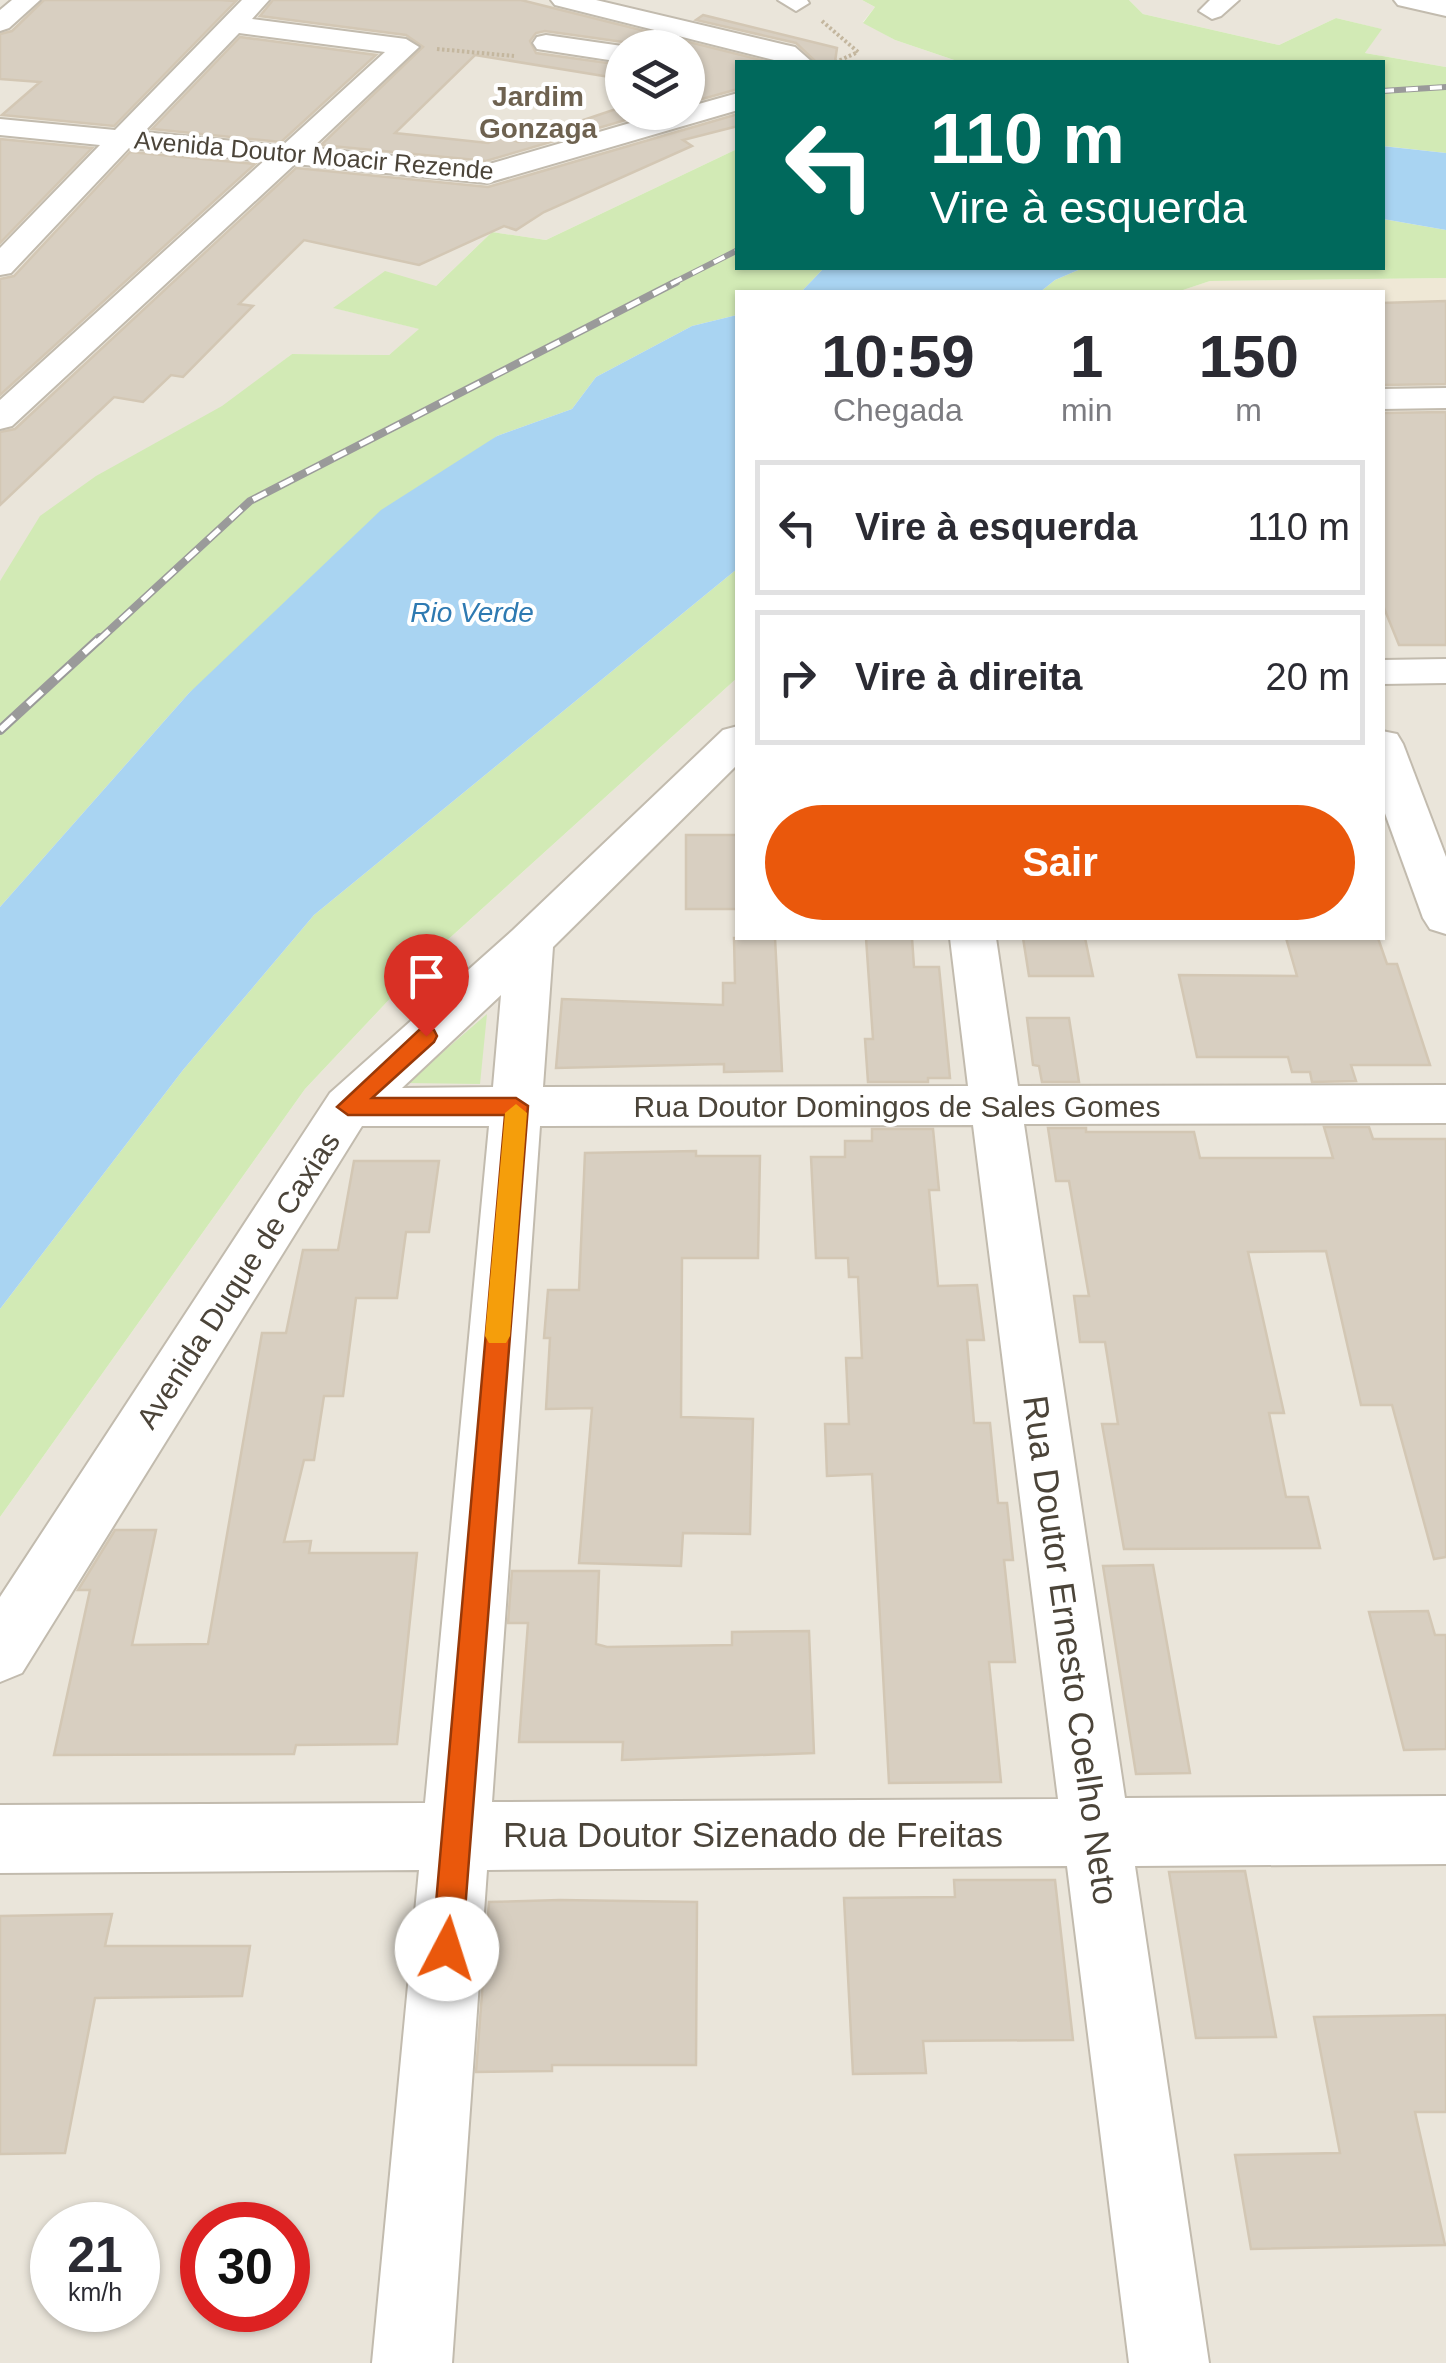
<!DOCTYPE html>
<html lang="pt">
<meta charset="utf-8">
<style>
body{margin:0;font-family:Arial,sans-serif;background:#f7f7f7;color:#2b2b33;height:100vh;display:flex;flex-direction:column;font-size:38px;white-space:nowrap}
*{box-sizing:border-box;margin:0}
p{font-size:32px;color:#7c7c81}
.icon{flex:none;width:55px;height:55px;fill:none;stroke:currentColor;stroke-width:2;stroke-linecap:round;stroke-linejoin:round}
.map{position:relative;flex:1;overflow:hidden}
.panel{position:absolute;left:735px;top:290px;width:650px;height:650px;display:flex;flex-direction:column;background:#fff;border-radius:0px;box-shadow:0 2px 8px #0004}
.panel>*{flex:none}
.hud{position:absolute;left:735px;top:60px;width:650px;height:210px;border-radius:0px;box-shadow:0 2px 8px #0004;background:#00695c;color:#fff;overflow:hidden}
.tools{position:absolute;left:605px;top:30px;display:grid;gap:20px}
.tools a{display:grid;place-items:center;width:100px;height:100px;border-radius:50%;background:#fff;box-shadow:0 2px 8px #0004;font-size:50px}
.speed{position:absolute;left:30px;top:2202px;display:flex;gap:20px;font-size:50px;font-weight:700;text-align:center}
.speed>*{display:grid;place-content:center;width:130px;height:130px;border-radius:50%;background:#fff;box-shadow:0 2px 8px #0004;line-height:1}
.speed small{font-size:25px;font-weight:400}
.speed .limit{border:15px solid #d22;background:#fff;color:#111}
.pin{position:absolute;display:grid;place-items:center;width:85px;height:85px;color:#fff;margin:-102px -42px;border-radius:50% 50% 50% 0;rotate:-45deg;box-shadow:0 0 10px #0007}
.pin .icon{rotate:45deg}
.me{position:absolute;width:110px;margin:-55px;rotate:5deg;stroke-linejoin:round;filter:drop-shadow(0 0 8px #0008)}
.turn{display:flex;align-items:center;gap:35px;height:210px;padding:0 30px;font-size:45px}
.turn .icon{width:130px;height:130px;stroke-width:2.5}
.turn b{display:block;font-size:70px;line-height:85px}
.eta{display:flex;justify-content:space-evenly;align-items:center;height:170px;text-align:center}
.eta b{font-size:60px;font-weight:700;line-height:70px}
.button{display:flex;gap:20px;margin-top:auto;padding:20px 30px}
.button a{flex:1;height:115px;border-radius:60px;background:#ea580c;color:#fff;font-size:40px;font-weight:700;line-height:115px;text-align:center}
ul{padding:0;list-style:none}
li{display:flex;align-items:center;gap:30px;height:135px;margin:0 20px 15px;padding:0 10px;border:5px solid #e1e1e2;border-radius:0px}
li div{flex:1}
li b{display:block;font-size:38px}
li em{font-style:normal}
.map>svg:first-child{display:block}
.residential{fill:#eae5da;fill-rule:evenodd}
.education{fill:#efe8d6}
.green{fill:#d2eab5}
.water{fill:#a9d4f2}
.building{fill:#d8cfc1;stroke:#d3c7b4;stroke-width:2.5}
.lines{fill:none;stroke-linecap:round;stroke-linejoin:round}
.street-casing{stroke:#c2bbae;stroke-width:4}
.path{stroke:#c4b79f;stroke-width:4;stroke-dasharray:2.5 2.5;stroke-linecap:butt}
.street{fill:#fff;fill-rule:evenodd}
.rail-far2-casing{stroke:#9a9a9a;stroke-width:6}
.rail-far1-casing{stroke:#9a9a9a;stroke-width:8}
.rail-casing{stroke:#9a9a9a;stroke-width:10}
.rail-far2{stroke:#fff;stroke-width:4;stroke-dasharray:12;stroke-linecap:butt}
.rail-far1{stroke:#fff;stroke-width:5;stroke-dasharray:15;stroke-linecap:butt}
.rail{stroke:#fff;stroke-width:6;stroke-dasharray:19;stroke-linecap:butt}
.route{fill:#ea580c;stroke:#983908;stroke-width:2.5}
.slow{fill:#f59e0b}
.labels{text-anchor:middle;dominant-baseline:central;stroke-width:8;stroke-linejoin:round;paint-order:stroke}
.far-street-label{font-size:25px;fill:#4b4439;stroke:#fff}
.far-neighbourhood-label{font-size:28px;font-weight:bold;fill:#6e6250;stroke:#fff}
.far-water-label{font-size:28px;font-style:italic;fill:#2e7ab2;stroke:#fff}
.street-label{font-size:30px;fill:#4b4439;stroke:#fff}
.near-street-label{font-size:35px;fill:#4b4439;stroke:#fff}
</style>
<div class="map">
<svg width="1446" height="2363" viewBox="0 0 1446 2363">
<rect width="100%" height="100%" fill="#f6f3ec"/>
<g class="residential">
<path d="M0 0H862L875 7 863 22 895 40 960 62H738L737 149 546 240 492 232 436 286 334 308 420 329 389 355 292 354 0 581ZM622 48H688V112H622Z"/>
<path d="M1129 0H1446V67L1365 53 1381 29 1336 18 1279 45 1143 14Z"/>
<path d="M1446 384V2363H0V1517L305 1089 432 954 737 678 738 938H1382L1383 386ZM52 2225H138V2310H52ZM202 2225H288V2310H202Z"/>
</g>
<path class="education" d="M1446 278V384L1383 386 1382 292H1177L1210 281Z"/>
<g class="green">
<path d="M862 0H1129L1143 14 1279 45 1336 18 1382 29 1365 53 1446 67V153L1383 146 1382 62H960L895 40 863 23 875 7Z"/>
<path d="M737 149 738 268H824L801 292H738L737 315 692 326 596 377 572 409 497 436 189 693 0 907V581L40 516 96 476 222 406 292 354 389 355 419 329 333 308 385 271 436 286 492 232 546 240Z"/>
<path d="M1383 219 1446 230V278L1210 281 1177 292H1040L1055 280 1083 268H1382Z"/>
<path d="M737 569V678L432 954 305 1089 0 1517V1309L183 1070 314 915Z"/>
<path d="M487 1014 480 1084 407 1083Z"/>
</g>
<g class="water">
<path d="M1382 146 1446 153V230L1383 219Z"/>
<path d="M824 268H1083L1055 280 1040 292H801Z"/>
<path d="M737 315V569L314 915 183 1070 0 1309V907L189 693 381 510 497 436 572 409 596 377 692 326Z"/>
</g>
<g class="building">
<path d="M44 0H220L236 1 114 126 2 115 40 82 0 79V34L12 31Z"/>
<path d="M273 0H521L769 62H738V89L688 103V48H632L623 42 545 31 536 33 530 41 536 53 622 65V79L475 55 395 133 488 143 504 136 518 142 622 107V112H653L486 161 321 145 423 47 406 35 260 16Z"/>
<path d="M703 15 837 48 835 62H816L796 43 696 20Z"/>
<path d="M240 37 376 55 281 142 152 129Z"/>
<path d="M738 114V126L683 140 692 146 544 212 516 230 504 226 419 265 304 240 239 304 253 306 183 377 171 375 143 402 114 397 0 505V432L15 429 296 168 488 187Z"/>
<path d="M0 139 92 148 0 243Z"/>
<path d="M130 152 255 164 0 395V279L14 276Z"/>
<path d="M1446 301V384L1382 385V303Z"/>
<path d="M1446 412V645H1399L1382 603V413Z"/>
<rect x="686" y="835" width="52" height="74"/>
<path d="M734 938H775L782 1071 724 1072V1064L556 1068 562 999 723 1005V983H735Z"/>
<path d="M866 938H912L914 967H939L950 1078H928V1082H868L865 1039H873Z"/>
<path d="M1023 938H1085L1093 976H1029Z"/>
<path d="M1286 938H1378L1387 964H1397L1430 1065H1351L1356 1081 1312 1082 1310 1072H1292L1288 1057H1197L1179 975 1297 976Z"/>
<path d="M1027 1018H1069L1079 1082H1042L1039 1066 1033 1065Z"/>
<path d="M1324 1127H1369L1373 1139H1446V1557L1434 1559 1392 1405H1361L1326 1251 1248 1252 1284 1413H1269L1286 1497H1308L1320 1548 1124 1549 1102 1424H1118L1105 1342H1080L1074 1296H1089L1069 1181H1056L1048 1128H1086V1132H1194L1200 1158H1333Z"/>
<path d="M872 1129H933L939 1190H929L938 1286 977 1285 984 1340H967L974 1423H990L998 1503H1007L1013 1560H1004L1015 1662H989L1001 1782 889 1783 872 1474 827 1476 825 1424H849L846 1358H862L858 1277H849L848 1258H816L811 1157H845V1141H872Z"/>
<path d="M696 1151V1156H760L758 1258H682L681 1417 753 1419 750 1534 683 1533 681 1566 579 1563 592 1408 546 1409 550 1338H544L548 1290H579L585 1153Z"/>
<path d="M354 1161H439L429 1232H406L397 1298H356L343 1396H324L314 1460H304L284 1542 311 1541 309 1553H417L397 1744 296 1745 294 1754 54 1755 90 1590H78L115 1530H156L132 1645 208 1644 262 1333H286L303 1250H338Z"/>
<path d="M1153 1565 1190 1773 1136 1774 1103 1566Z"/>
<path d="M512 1571H599L596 1644 607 1647 732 1645V1632L809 1631 814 1753 622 1760 623 1742H519L528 1623H508Z"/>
<path d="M1428 1611 1435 1635H1446V1749L1404 1750 1369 1612Z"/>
<path d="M1245 1871 1276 2037 1196 2038 1169 1872Z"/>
<path d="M954 1880H1055L1073 2040 923 2041 926 2073 853 2074 844 1898 955 1897Z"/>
<path d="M560 1900 697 1902 696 2065H552V2071L476 2072 489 1902Z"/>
<path d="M112 1914 105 1946H250L242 1996 95 1998 65 2153 0 2154V1916Z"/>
<path d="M1446 2015V2112H1415L1445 2245 1251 2249 1235 2155 1340 2153 1314 2017Z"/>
</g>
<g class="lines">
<g class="street-casing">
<g id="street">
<path d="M12 0H40L9 28 0 31V10Z"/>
<path d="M242 0H269L252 19 406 39 419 47 312 148 486 165 668 112H688V107L738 93V110L487 183 295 164 12 426 0 429V400L264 161 129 148 11 273 0 275V248L100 145 0 135V119L115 130ZM239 33 385 52 282 146 144 132Z"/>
<path d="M551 0H596L786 45 795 47 812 62H782L555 5Z"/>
<path d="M778 0H807L809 3 796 11Z"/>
<path d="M1210 0H1239L1221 16 1212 19 1199 11Z"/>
<path d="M1394 0H1446V16L1398 5Z"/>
<path d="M546 35 622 46 628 48H622V62L537 49 533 43 537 37Z"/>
<path d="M1446 388V408L1382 409V389Z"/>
<path d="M1446 659V683L1382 684V660Z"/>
<path d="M738 726V764L553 947 543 1087 968 1086 950 938H996L1018 1086 1446 1085V1123L1024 1124 1125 1798 1446 1796V1864L1135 1866 1209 2363H1129L1067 1866 487 1870 452 2363H372L419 1870 0 1873V1805L425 1803 489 1126H362L22 1673 0 1682V1597L330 1093 513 930 723 730ZM501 995 493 1087 402 1088ZM973 1125 1058 1799 492 1802 540 1126Z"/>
<path d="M1382 731 1397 734 1403 744 1446 857V934L1430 929 1423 918 1382 805Z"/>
</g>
</g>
<g class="path">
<path d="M822 21 858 52 836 62"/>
<path d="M437 49 514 56"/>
</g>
<use href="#street" class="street"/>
<g class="rail-far2-casing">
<g id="rail-far2">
<path d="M1382 91 1446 87"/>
<path d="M671 284 738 250"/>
</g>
</g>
<g class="rail-far1-casing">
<path id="rail-far1" d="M98 641 250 501 676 282"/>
</g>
<g class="rail-casing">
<path id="rail" d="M0 730 100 638"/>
</g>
<use href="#rail-far2" class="rail-far2"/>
<use href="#rail-far1" class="rail-far1"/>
<use href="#rail" class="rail"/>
</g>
<path class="route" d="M426 1028 434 1030 437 1036 434 1042 372 1098H516L528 1106 462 1949 458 1960 447 1964 436 1960 432 1949 505 1115H348L337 1107 419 1030Z"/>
<path class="slow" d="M516 1104 527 1113 510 1336 506 1343H489L485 1336 505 1113Z"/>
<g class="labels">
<g class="far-street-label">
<text transform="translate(314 155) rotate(5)">Avenida Doutor Moacir Rezende</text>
</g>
<g class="far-neighbourhood-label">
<text x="538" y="96">Jardim<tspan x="538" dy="32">Gonzaga</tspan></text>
</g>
<g class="far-water-label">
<text x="472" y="612">Rio Verde</text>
</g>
<g class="street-label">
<text x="897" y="1106">Rua Doutor Domingos de Sales Gomes</text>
<text transform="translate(238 1280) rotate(-57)">Avenida Duque de Caxias</text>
</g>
<g class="near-street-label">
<text transform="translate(1071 1650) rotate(82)">Rua Doutor Ernesto Coelho Neto</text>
<text x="753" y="1834">Rua Doutor Sizenado de Freitas</text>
</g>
</g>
</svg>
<div class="tools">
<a><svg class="icon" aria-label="layers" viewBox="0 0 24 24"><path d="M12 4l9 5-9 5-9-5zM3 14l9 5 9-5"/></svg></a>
</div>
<div class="speed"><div>21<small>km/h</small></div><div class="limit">30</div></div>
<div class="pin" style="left:426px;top:1036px;background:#d93025"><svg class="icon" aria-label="arrive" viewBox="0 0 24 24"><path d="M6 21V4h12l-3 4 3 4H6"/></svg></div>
<svg class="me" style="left:447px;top:1949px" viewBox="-20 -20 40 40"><circle r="19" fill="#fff"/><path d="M0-13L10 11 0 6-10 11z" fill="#ea580c"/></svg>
<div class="hud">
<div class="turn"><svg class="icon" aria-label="left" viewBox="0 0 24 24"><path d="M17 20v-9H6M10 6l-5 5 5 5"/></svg><div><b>110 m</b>Vire à esquerda</div></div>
</div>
<section class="panel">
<div class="eta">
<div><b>10:59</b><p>Chegada</p></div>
<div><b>1</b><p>min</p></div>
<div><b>150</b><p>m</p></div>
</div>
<ul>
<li><svg class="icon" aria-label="left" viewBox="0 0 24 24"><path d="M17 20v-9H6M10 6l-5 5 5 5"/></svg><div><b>Vire à esquerda</b></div><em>110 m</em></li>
<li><svg class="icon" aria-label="right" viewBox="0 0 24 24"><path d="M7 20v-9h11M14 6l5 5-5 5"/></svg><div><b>Vire à direita</b></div><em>20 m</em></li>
</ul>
<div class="button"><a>Sair</a></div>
</section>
</div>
